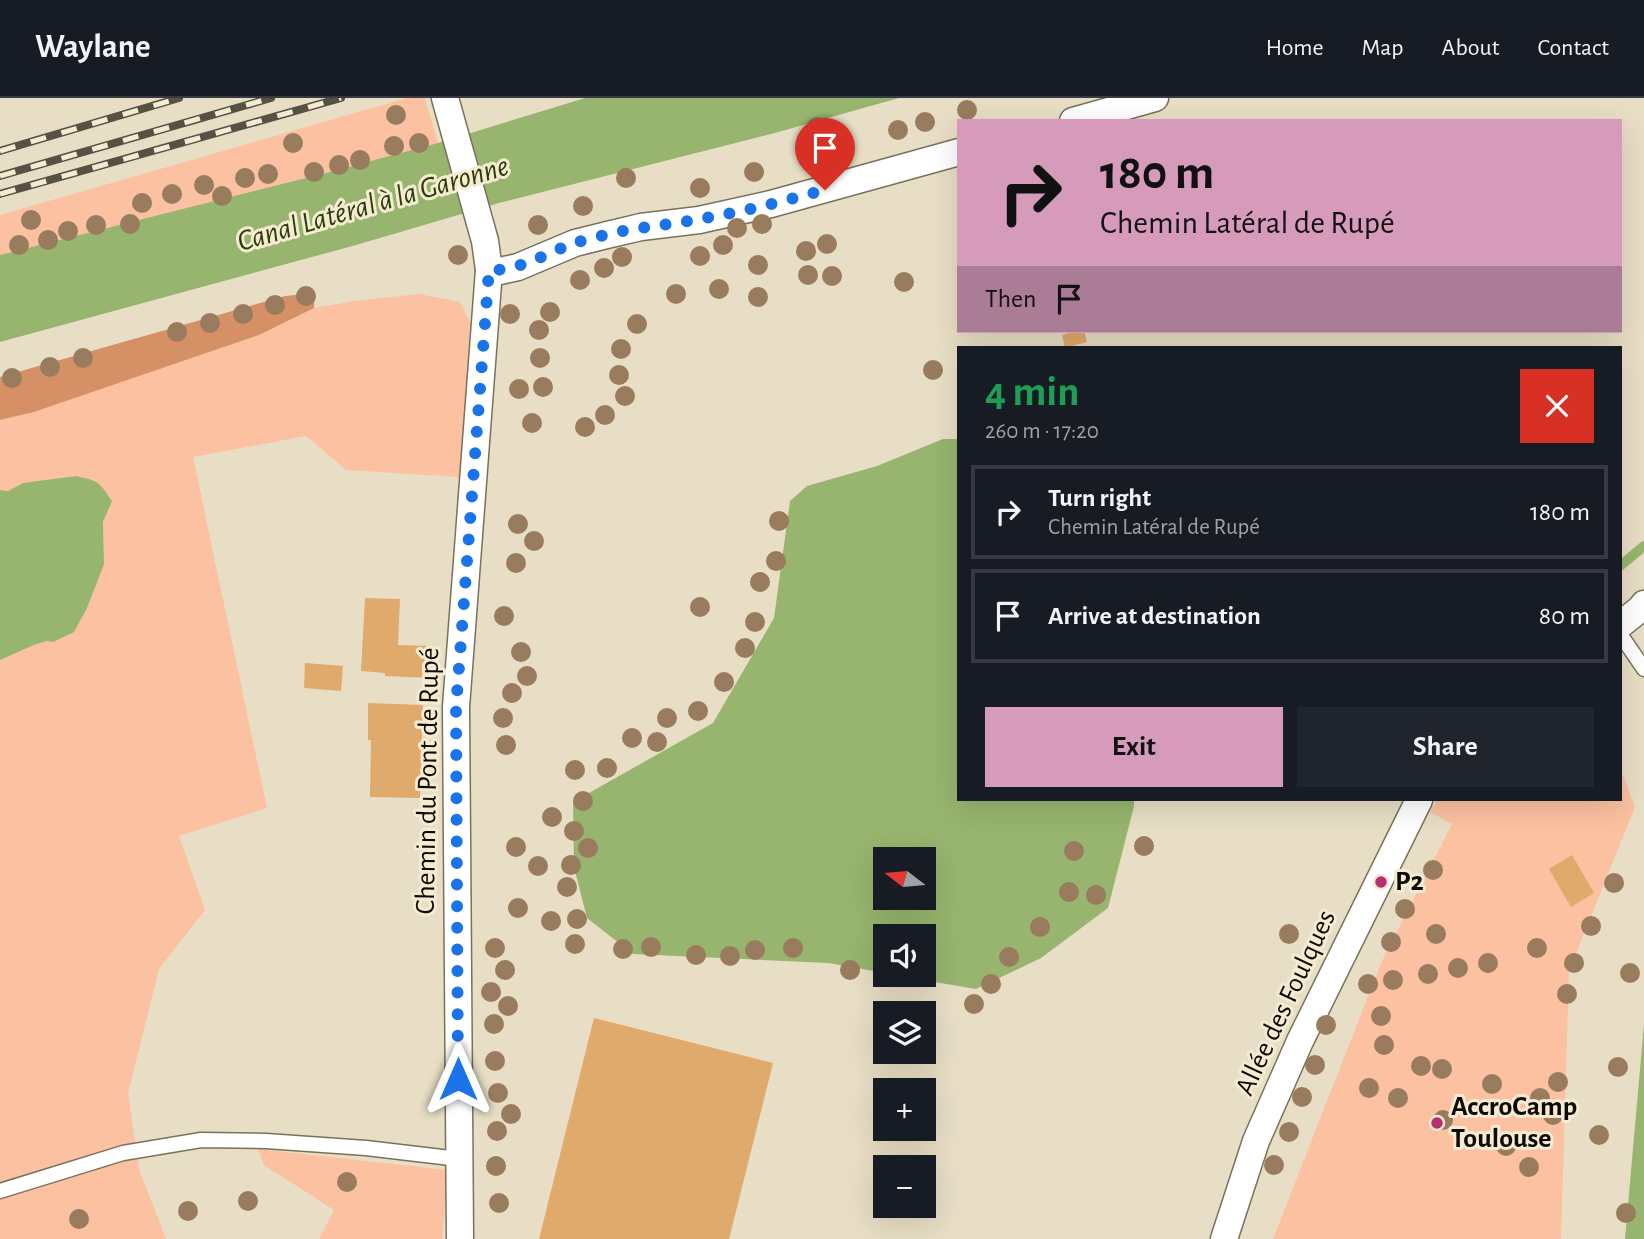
<!DOCTYPE html>
<meta charset="utf-8">
<style>
body{margin:0;font-family:"Alegreya Sans",sans-serif;background:#20242c;color:#f1f3f6;height:100vh;display:flex;flex-direction:column;font-size:26px;white-space:nowrap}
*{box-sizing:border-box;margin:0}
p{font-size:23px;color:#9ea1a6}
.icon{flex:none;width:38px;height:38px;fill:none;stroke:currentColor;stroke-width:2;stroke-linecap:round;stroke-linejoin:round}
.map{position:relative;flex:1;overflow:hidden}
.panel{position:absolute;left:957px;top:248px;width:665px;height:455px;display:flex;flex-direction:column;background:#171b24;border-radius:0px;box-shadow:0 7px 28px #0002}
.panel>*{flex:none}
.banner{position:absolute;left:957px;top:21px;width:665px;height:214px;border-radius:0px;box-shadow:0 7px 28px #0002;background:#d69bbb;color:#111;overflow:hidden}
.needle{width:46px;rotate:286deg}
.buttons{position:absolute;left:873px;top:749px;display:grid;gap:14px}
.buttons a{display:grid;place-items:center;width:63px;height:63px;border-radius:0px;background:#171b24;box-shadow:0 7px 28px #0002;font-size:35px}
.pin{position:absolute;display:grid;place-items:center;width:60px;height:60px;color:#fff;margin:-72px -30px;border-radius:50% 50% 50% 0;rotate:-45deg;box-shadow:0 0 7px #0007}
.pin .icon{rotate:45deg}
.me{position:absolute;width:77px;margin:-38px;rotate:0deg;stroke-linejoin:round;filter:drop-shadow(0 0 5px #0008)}
.turn{display:flex;align-items:center;gap:24px;height:147px;padding:0 28px;font-size:32px}
.turn .icon{width:91px;height:91px;stroke-width:2.5}
.turn b{display:block;font-size:49px;line-height:60px}
.then{display:flex;align-items:center;height:66px;padding:0 28px;background:#0003;gap:14px;font-size:26px}
.round{display:grid;place-items:center;flex:none;width:74px;height:74px;border-radius:0px;background:#20242c}
.overview{display:flex;align-items:center;justify-content:space-between;height:119px;padding:0 28px}
h1{font-size:42px;font-weight:700;line-height:52px;color:#1e9e55}
.cta{display:flex;gap:14px;margin-top:auto;padding:14px 28px}
.cta a{flex:1;height:80px;border-radius:0px;background:#d69bbb;color:#111;font-size:28px;font-weight:700;line-height:80px;text-align:center}
.cta a+a{background:#20242c;color:#f1f3f6}
ul{padding:0;list-style:none}
li{display:flex;align-items:center;gap:21px;height:94px;margin:0 14px 10px;padding:0 14px;border:4px solid #363941;border-radius:0px}
li div{flex:1}
li b{display:block;font-size:26px}
li em{font-style:normal}
header{display:flex;align-items:center;gap:42px;box-sizing:border-box;height:98px;padding:0 35px;background:#171b24;border-bottom:2px solid #363941}
header strong{font-size:33px}
nav{display:flex;gap:38px;margin-inline-start:auto;font-size:24px}
.map>svg:first-child{display:block}
.green{fill:#fbc1a0}
.forest{fill:#d59065}
.water{fill:#97b56e;fill-rule:evenodd}
.lines{fill:none;stroke-linecap:round;stroke-linejoin:round}
.stream{stroke:#97b56e;stroke-width:10}
.building{fill:#dfaa6b}
.service-casing{stroke:#79715a;stroke-width:17}
.minor-casing{stroke:#79715a;stroke-width:29}
.service{stroke:#fff;stroke-width:14}
.minor{stroke:#fff;stroke-width:26}
.rail-casing{stroke:#565144;stroke-width:8}
.rail{stroke:#f5ebd2;stroke-width:5;stroke-dasharray:16;stroke-linecap:butt}
.tree{fill:#997c5e}
.route{stroke:#1a73e8;stroke-width:12;stroke-dasharray:0 21.6}
.poi-dot{fill:#b52f72;stroke:#f5ebd2;stroke-width:2.5}
.labels{text-anchor:middle;dominant-baseline:central;stroke-width:6;stroke-linejoin:round;paint-order:stroke}
.street-label{font-size:28px;fill:#0e0b04;stroke:#f5ebd2}
.poi-label{font-size:28px;font-weight:bold;fill:#0e0b04;stroke:#f5ebd2;text-anchor:start}
.water-label{font-size:30px;font-style:italic;fill:#2b3e09;stroke:#f5ebd2}
</style>
<header>
<strong>Waylane</strong>
<nav><a>Home</a><a>Map</a><a>About</a><a>Contact</a></nav>
</header>
<div class="map">
<svg width="1644" height="1141" viewBox="0 0 1644 1141">
<rect width="100%" height="100%" fill="#e8dec5"/>
<g class="green">
<path d="M407 0H425L438 45 326 75 0 157V117Z"/>
<path d="M419 196 460 204 472 228 459 379 346 372 306 338 193 359 267 710 179 738 205 812 159 871 128 995 139 1071 166 1141H0V562L34 547 47 543 104 466 103 424 112 403 76 378 23 385 8 393 0 392V322L34 314 259 237 314 210 355 203Z"/>
<path d="M1621 672 1635 709 1569 873 1561 1141H1273L1381 865 1452 726 1430 714 1437 702H1620Z"/>
<path d="M258 1051 448 1072 442 1141H319L334 1112 264 1067Z"/>
</g>
<path class="forest" d="M315 195 314 210 259 237 34 314 0 322V279L285 198Z"/>
<g class="water">
<path d="M585 0H899L771 36 499 105 356 147 0 244V157L326 75 438 45Z"/>
<path d="M943 341H959V702H1134V708L1108 810 1041 860 976 891 893 877H924V838H886L885 875 828 865 633 856 587 820 574 769 573 704 713 625 774 520 790 403 807 388 877 368ZM924 761V800H886V761Z"/>
<path d="M76 378C99 383 99 384 112 403L103 424 104 466 87 510 74 534 53 544 47 543 34 547 0 562V392L8 393 23 385Z"/>
<path d="M1644 926V1141H1625Z"/>
</g>
<g class="lines">
<path class="stream" d="M1620 468 1644 448"/>
</g>
<g class="building">
<path d="M1076 233H1084L1087 244 1065 250 1062 237Z"/>
<path d="M365 500 400 501 398 547 433 548 431 580 385 578V575L361 573Z"/>
<path d="M305 565 343 568 341 593 304 590Z"/>
<path d="M368 605 423 607 420 700 370 699 371 642H368Z"/>
<path d="M1572 757 1594 795 1571 809 1549 771Z"/>
<path d="M594 920 773 965 729 1141H539Z"/>
</g>
<g class="lines">
<g class="service-casing">
<g id="service">
<path d="M1620 536 1644 571"/>
<path d="M0 1093 123 1055 201 1042 266 1043 366 1050 459 1061"/>
</g>
</g>
<g class="minor-casing">
<g id="minor">
<path d="M445 0 485 143 489 172 456 609 460 1141"/>
<path d="M1073 23 1155 0"/>
<path d="M489 172 500 173 518 169 575 145 607 137 641 129 699 122 771 106 959 54"/>
<path d="M1620 527 1640 511 1644 506"/>
<path d="M1224 1141 1256 1043 1300 943 1419 702"/>
</g>
</g>
<use href="#service" class="service"/>
<use href="#minor" class="minor"/>
<g class="rail-casing">
<g id="rail">
<path d="M0 53 179 0"/>
<path d="M0 78 271 0"/>
<path d="M0 96 341 0"/>
</g>
</g>
<use href="#rail" class="rail"/>
</g>
<g class="tree">
<circle cx="967" cy="12" r="10"/>
<circle cx="396" cy="17" r="10"/>
<circle cx="925" cy="24" r="10"/>
<circle cx="817" cy="29" r="10"/>
<circle cx="898" cy="32" r="10"/>
<circle cx="293" cy="45" r="10"/>
<circle cx="419" cy="45" r="10"/>
<circle cx="394" cy="48" r="10"/>
<circle cx="842" cy="49" r="10"/>
<circle cx="360" cy="62" r="10"/>
<circle cx="339" cy="67" r="10"/>
<circle cx="314" cy="74" r="10"/>
<circle cx="754" cy="74" r="10"/>
<circle cx="268" cy="76" r="10"/>
<circle cx="245" cy="80" r="10"/>
<circle cx="626" cy="80" r="10"/>
<circle cx="204" cy="87" r="10"/>
<circle cx="700" cy="90" r="10"/>
<circle cx="172" cy="96" r="10"/>
<circle cx="222" cy="98" r="10"/>
<circle cx="142" cy="105" r="10"/>
<circle cx="583" cy="108" r="10"/>
<circle cx="31" cy="122" r="10"/>
<circle cx="130" cy="126" r="10"/>
<circle cx="762" cy="126" r="10"/>
<circle cx="96" cy="127" r="10"/>
<circle cx="538" cy="127" r="10"/>
<circle cx="737" cy="130" r="10"/>
<circle cx="68" cy="133" r="10"/>
<circle cx="48" cy="142" r="10"/>
<circle cx="827" cy="146" r="10"/>
<circle cx="19" cy="147" r="10"/>
<circle cx="723" cy="147" r="10"/>
<circle cx="806" cy="153" r="10"/>
<circle cx="458" cy="157" r="10"/>
<circle cx="700" cy="158" r="10"/>
<circle cx="622" cy="159" r="10"/>
<circle cx="758" cy="167" r="10"/>
<circle cx="604" cy="170" r="10"/>
<circle cx="808" cy="177" r="10"/>
<circle cx="832" cy="178" r="10"/>
<circle cx="580" cy="182" r="10"/>
<circle cx="904" cy="184" r="10"/>
<circle cx="719" cy="191" r="10"/>
<circle cx="676" cy="196" r="10"/>
<circle cx="306" cy="198" r="10"/>
<circle cx="758" cy="199" r="10"/>
<circle cx="275" cy="207" r="10"/>
<circle cx="550" cy="214" r="10"/>
<circle cx="243" cy="216" r="10"/>
<circle cx="510" cy="216" r="10"/>
<circle cx="210" cy="225" r="10"/>
<circle cx="637" cy="226" r="10"/>
<circle cx="539" cy="232" r="10"/>
<circle cx="177" cy="234" r="10"/>
<circle cx="621" cy="251" r="10"/>
<circle cx="83" cy="260" r="10"/>
<circle cx="540" cy="260" r="10"/>
<circle cx="50" cy="269" r="10"/>
<circle cx="933" cy="272" r="10"/>
<circle cx="619" cy="277" r="10"/>
<circle cx="12" cy="280" r="10"/>
<circle cx="543" cy="289" r="10"/>
<circle cx="519" cy="291" r="10"/>
<circle cx="625" cy="298" r="10"/>
<circle cx="605" cy="317" r="10"/>
<circle cx="532" cy="325" r="10"/>
<circle cx="585" cy="329" r="10"/>
<circle cx="779" cy="423" r="10"/>
<circle cx="518" cy="426" r="10"/>
<circle cx="534" cy="443" r="10"/>
<circle cx="776" cy="463" r="10"/>
<circle cx="516" cy="465" r="10"/>
<circle cx="760" cy="484" r="10"/>
<circle cx="700" cy="509" r="10"/>
<circle cx="504" cy="518" r="10"/>
<circle cx="755" cy="524" r="10"/>
<circle cx="745" cy="550" r="10"/>
<circle cx="521" cy="554" r="10"/>
<circle cx="527" cy="578" r="10"/>
<circle cx="724" cy="584" r="10"/>
<circle cx="512" cy="595" r="10"/>
<circle cx="698" cy="613" r="10"/>
<circle cx="503" cy="620" r="10"/>
<circle cx="667" cy="620" r="10"/>
<circle cx="632" cy="640" r="10"/>
<circle cx="657" cy="644" r="10"/>
<circle cx="506" cy="647" r="10"/>
<circle cx="607" cy="670" r="10"/>
<circle cx="575" cy="672" r="10"/>
<circle cx="583" cy="703" r="10"/>
<circle cx="552" cy="719" r="10"/>
<circle cx="574" cy="733" r="10"/>
<circle cx="1144" cy="748" r="10"/>
<circle cx="516" cy="749" r="10"/>
<circle cx="588" cy="750" r="10"/>
<circle cx="1074" cy="753" r="10"/>
<circle cx="571" cy="767" r="10"/>
<circle cx="538" cy="768" r="10"/>
<circle cx="1433" cy="772" r="10"/>
<circle cx="1614" cy="785" r="10"/>
<circle cx="567" cy="789" r="10"/>
<circle cx="1069" cy="794" r="10"/>
<circle cx="1096" cy="797" r="10"/>
<circle cx="518" cy="810" r="10"/>
<circle cx="1405" cy="811" r="10"/>
<circle cx="577" cy="821" r="10"/>
<circle cx="551" cy="823" r="10"/>
<circle cx="1591" cy="828" r="10"/>
<circle cx="1040" cy="829" r="10"/>
<circle cx="1289" cy="836" r="10"/>
<circle cx="1436" cy="836" r="10"/>
<circle cx="1391" cy="844" r="10"/>
<circle cx="575" cy="846" r="10"/>
<circle cx="651" cy="849" r="10"/>
<circle cx="495" cy="850" r="10"/>
<circle cx="793" cy="850" r="10"/>
<circle cx="1537" cy="850" r="10"/>
<circle cx="623" cy="851" r="10"/>
<circle cx="755" cy="852" r="10"/>
<circle cx="696" cy="857" r="10"/>
<circle cx="730" cy="858" r="10"/>
<circle cx="1009" cy="859" r="10"/>
<circle cx="1488" cy="865" r="10"/>
<circle cx="1574" cy="865" r="10"/>
<circle cx="1458" cy="870" r="10"/>
<circle cx="505" cy="872" r="10"/>
<circle cx="850" cy="872" r="10"/>
<circle cx="1630" cy="875" r="10"/>
<circle cx="1428" cy="876" r="10"/>
<circle cx="1393" cy="882" r="10"/>
<circle cx="991" cy="886" r="10"/>
<circle cx="1368" cy="886" r="10"/>
<circle cx="491" cy="894" r="10"/>
<circle cx="1567" cy="896" r="10"/>
<circle cx="974" cy="906" r="10"/>
<circle cx="508" cy="908" r="10"/>
<circle cx="1381" cy="918" r="10"/>
<circle cx="494" cy="926" r="10"/>
<circle cx="1326" cy="927" r="10"/>
<circle cx="1384" cy="947" r="10"/>
<circle cx="495" cy="963" r="10"/>
<circle cx="1315" cy="967" r="10"/>
<circle cx="1421" cy="968" r="10"/>
<circle cx="1618" cy="969" r="10"/>
<circle cx="1442" cy="971" r="10"/>
<circle cx="1558" cy="984" r="10"/>
<circle cx="1492" cy="986" r="10"/>
<circle cx="1369" cy="990" r="10"/>
<circle cx="498" cy="995" r="10"/>
<circle cx="1302" cy="999" r="10"/>
<circle cx="1398" cy="1000" r="10"/>
<circle cx="1540" cy="1000" r="10"/>
<circle cx="511" cy="1016" r="10"/>
<circle cx="1553" cy="1017" r="10"/>
<circle cx="1443" cy="1022" r="10"/>
<circle cx="497" cy="1033" r="10"/>
<circle cx="1289" cy="1034" r="10"/>
<circle cx="1599" cy="1037" r="10"/>
<circle cx="1506" cy="1048" r="10"/>
<circle cx="1274" cy="1067" r="10"/>
<circle cx="496" cy="1068" r="10"/>
<circle cx="1529" cy="1069" r="10"/>
<circle cx="347" cy="1084" r="10"/>
<circle cx="248" cy="1103" r="10"/>
<circle cx="499" cy="1105" r="10"/>
<circle cx="188" cy="1113" r="10"/>
<circle cx="1626" cy="1115" r="10"/>
<circle cx="79" cy="1121" r="10"/>
</g>
<g class="lines">
<path class="route" d="M458 981 456 609 489 172C520 173 546 155 575 145 584 142 595 139 605 137 637 129 669 127 700 121 742 114 784 103 825 92"/>
</g>
<g class="poi-dot">
<circle cx="1381" cy="784" r="7"/>
<circle cx="1437" cy="1025" r="7"/>
</g>
<g class="labels">
<g class="street-label">
<text transform="translate(428 683) rotate(-89)">Chemin du Pont de Rupé</text>
<text transform="translate(1286 905) rotate(-65)">Allée des Foulques</text>
</g>
<g class="poi-label">
<text x="1395" y="784">P2</text>
<text x="1451" y="1009">AccroCamp<tspan x="1451" dy="32">Toulouse</tspan></text>
</g>
<g class="water-label">
<text transform="translate(373 106) rotate(-16)">Canal Latéral à la Garonne</text>
</g>
</g>
</svg>
<div class="buttons">
<a><svg class="needle" viewBox="-14 -14 28 28"><path d="M0-13l5 13h-10z" fill="#e53935"/><path d="M0 13l5-13h-10z" fill="#9ea1a6"/></svg></a>
<a><svg class="icon" aria-label="sound" viewBox="0 0 24 24"><path d="M4 9h4l5-4v14l-5-4H4zM17 9q2 3 0 6"/></svg></a>
<a><svg class="icon" aria-label="layers" viewBox="0 0 24 24"><path d="M12 4l9 5-9 5-9-5zM3 14l9 5 9-5"/></svg></a>
<a>+</a>
<a>−</a>
</div>
<div class="pin" style="left:825px;top:92px;background:#d93025"><svg class="icon" aria-label="arrive" viewBox="0 0 24 24"><path d="M6 21V4h12l-3 4 3 4H6"/></svg></div>
<svg class="me" style="left:458px;top:981px" viewBox="-20 -20 40 40"><path d="M0-17L14 15 0 8-14 15z" fill="#1a73e8" stroke="#fff" stroke-width="4"/></svg>
<div class="banner">
<div class="turn"><svg class="icon" aria-label="right" viewBox="0 0 24 24"><path d="M7 20v-9h11M14 6l5 5-5 5"/></svg><div><b>180 m</b>Chemin Latéral de Rupé</div></div>
<div class="then">Then<svg class="icon" aria-label="arrive" viewBox="0 0 24 24"><path d="M6 21V4h12l-3 4 3 4H6"/></svg></div>
</div>
<section class="panel">
<div class="overview"><div><h1>4 min</h1><p>260 m · 17:20</p></div><a class="round" style="background:#d93025;color:#fff"><svg class="icon" aria-label="close" viewBox="0 0 24 24"><path d="M6 6l12 12M18 6L6 18"/></svg></a></div>
<ul>
<li><svg class="icon" aria-label="right" viewBox="0 0 24 24"><path d="M7 20v-9h11M14 6l5 5-5 5"/></svg><div><b>Turn right</b><p>Chemin Latéral de Rupé</p></div><em>180 m</em></li>
<li><svg class="icon" aria-label="arrive" viewBox="0 0 24 24"><path d="M6 21V4h12l-3 4 3 4H6"/></svg><div><b>Arrive at destination</b></div><em>80 m</em></li>
</ul>
<div class="cta"><a>Exit</a><a>Share</a></div>
</section>
</div>
